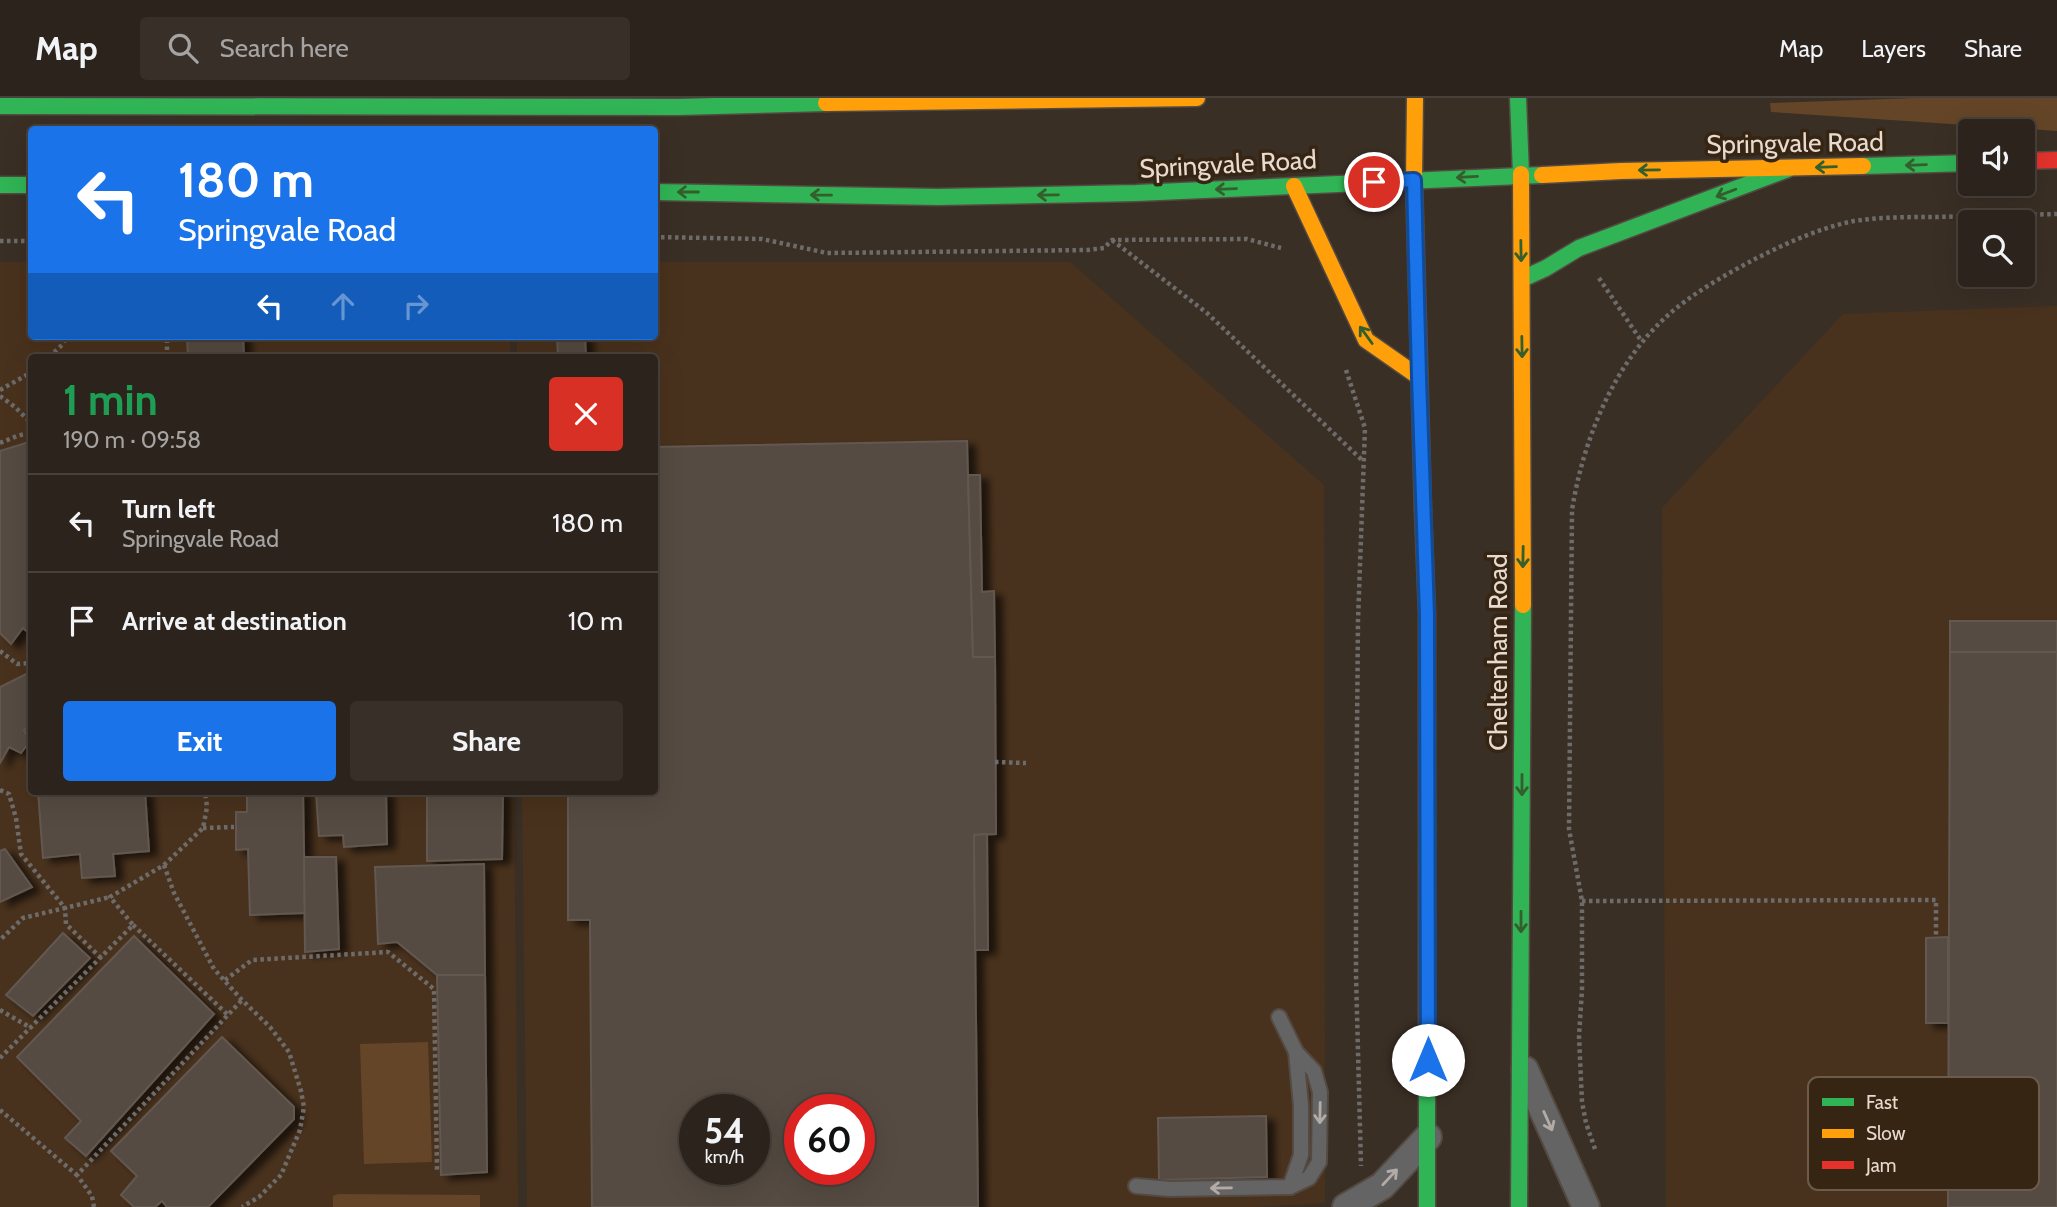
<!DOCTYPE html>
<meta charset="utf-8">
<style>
body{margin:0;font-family:Cabin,sans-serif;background:#382f29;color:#f1f3f6;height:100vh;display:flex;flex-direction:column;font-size:26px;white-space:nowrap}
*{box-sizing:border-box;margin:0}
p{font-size:23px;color:#a6a4a3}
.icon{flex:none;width:38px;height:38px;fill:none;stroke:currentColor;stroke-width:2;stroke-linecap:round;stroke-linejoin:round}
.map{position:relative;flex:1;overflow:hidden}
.drawer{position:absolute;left:28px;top:256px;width:630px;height:441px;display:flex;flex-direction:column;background:#2c231c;border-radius:7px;box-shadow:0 7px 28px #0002,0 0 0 2px #48403b}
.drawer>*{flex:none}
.guide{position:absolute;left:28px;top:28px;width:630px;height:214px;border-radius:7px;box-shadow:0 7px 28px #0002,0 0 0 2px #48403b;background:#1a73e8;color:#fff;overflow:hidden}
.fabs{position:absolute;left:1958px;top:21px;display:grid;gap:14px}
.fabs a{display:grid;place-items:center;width:77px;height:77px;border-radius:7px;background:#2c231c;box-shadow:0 7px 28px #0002,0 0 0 2px #48403b;font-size:35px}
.speed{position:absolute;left:679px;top:996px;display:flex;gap:14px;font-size:35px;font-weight:700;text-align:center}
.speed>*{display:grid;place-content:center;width:91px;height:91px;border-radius:50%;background:#2c231c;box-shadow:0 7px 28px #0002,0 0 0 2px #48403b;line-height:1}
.speed small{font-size:18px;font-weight:400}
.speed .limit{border:10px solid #d22;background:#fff;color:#111}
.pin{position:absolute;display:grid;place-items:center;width:60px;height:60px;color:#fff;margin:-30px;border:4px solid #fff;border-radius:50%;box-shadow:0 2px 7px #0007}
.me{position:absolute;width:77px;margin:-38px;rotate:0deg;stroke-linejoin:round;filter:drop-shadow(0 0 5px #0008)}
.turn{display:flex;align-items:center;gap:24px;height:147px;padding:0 35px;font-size:32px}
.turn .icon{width:91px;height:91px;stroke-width:2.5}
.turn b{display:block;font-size:49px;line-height:60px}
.lanes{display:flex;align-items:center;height:66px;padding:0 35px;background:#0003;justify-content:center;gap:35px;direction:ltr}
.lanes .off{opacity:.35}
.round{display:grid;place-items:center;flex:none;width:74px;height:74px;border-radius:7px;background:#382f29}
.summary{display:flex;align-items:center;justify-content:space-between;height:119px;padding:0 35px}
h1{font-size:42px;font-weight:700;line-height:52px;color:#1e9e55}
.primary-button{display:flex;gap:14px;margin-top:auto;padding:14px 35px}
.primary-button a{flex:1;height:80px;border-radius:7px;background:#1a73e8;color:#fff;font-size:28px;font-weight:700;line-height:80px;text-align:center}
.primary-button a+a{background:#382f29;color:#f1f3f6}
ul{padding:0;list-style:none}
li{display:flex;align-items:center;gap:21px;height:98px;padding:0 35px;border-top:2px solid #48403b}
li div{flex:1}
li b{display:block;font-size:26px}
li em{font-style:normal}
header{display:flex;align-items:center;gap:42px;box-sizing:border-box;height:98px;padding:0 35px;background:#2c231c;border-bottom:2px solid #48403b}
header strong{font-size:33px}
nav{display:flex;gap:38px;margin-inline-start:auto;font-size:24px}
.search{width:490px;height:63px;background:#382f29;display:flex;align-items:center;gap:18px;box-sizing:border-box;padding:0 24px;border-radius:7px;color:#a6a4a3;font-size:26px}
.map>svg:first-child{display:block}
.built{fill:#49321d;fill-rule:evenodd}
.green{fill:#654527}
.building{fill:#544b43;stroke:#625850;stroke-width:2;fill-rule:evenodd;filter:url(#shadow)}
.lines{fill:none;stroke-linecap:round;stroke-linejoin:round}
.lane-casing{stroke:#544a42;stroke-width:18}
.street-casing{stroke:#544a42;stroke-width:30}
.fast-casing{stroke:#544a42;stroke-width:19}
.slow-casing{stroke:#544a42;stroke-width:19}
.jam-casing{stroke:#544a42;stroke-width:19}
.path{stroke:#6e6c6b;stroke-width:4.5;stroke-dasharray:3.5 3.5;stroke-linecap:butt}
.lane{stroke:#646465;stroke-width:14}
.street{stroke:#646465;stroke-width:26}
.fast{stroke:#30b455;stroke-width:16}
.slow{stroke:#ff9f0a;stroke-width:16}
.jam{stroke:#e5322d;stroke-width:16}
.oneway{stroke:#345e2d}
.oneway2{stroke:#b3aba5}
.route-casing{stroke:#114b97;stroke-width:18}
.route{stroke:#1a73e8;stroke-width:12}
.labels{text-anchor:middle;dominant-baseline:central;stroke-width:7;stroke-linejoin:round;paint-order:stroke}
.street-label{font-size:26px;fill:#e7dacf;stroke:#372513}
.key{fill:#372513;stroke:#6c5b4b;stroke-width:2}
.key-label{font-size:19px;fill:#e7dacf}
</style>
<header>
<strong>Map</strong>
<div class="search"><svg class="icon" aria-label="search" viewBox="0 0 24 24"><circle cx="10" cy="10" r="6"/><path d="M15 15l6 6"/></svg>Search here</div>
<nav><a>Map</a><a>Layers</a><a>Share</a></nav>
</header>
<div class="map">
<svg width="2057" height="1109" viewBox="0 0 2057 1109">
<defs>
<filter id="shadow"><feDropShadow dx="8" dy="4.5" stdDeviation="3.5" flood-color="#0009"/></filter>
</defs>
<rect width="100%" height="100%" fill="#3a2f25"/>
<g class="built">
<path d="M0 164H31L32 238H510V259H32V693H514L518 1109H0Z"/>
<path d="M655 164H1070L1324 387 1325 1105 1255 1109H527L522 693H654V259H517V238H654ZM695 1012H754V1071H695ZM800 1012H859V1071H800Z"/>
<path d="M2057 208V1109H1666L1662 410 1843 216Z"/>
</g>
<g class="green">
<path d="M1916 0H2057V33L1771 14 1770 5Z"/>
<path d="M428 944 432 1064 364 1066 360 946Z"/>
<path d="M338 1096 475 1097H480V1109H333V1098Z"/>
</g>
<g class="building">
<path d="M187 238H243L244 259H188Z"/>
<path d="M557 238H585L586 259H558Z"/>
<path d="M32 343V538L23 530 11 546 0 535V353Z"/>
<path d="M967 343 973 559H995L996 736 974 737 978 1109H592L590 822H568V693H654V349ZM695 1012H754V1071H695ZM800 1012H859V1071H800Z"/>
<path d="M968 377H980L982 494 994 493 995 559H973Z"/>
<rect x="1950" y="523" width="107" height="31"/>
<path d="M1950 554H2057V1109H1948Z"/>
<path d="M32 573V627L24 632 30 643 21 655 9 649 0 665V589Z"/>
<path d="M38 693H145L149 753 113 756 115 778 82 780 80 756 43 760Z"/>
<path d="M247 693H303L305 815 250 817 248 751 236 752V714H247Z"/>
<path d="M341 693H386L387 746 344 749 343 737 319 738 316 694Z"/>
<path d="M427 693H503L502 761 427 763Z"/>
<path d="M987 736 988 852H975L974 737Z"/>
<path d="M5 751 32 789 0 804V753Z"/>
<path d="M304 759H336L339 851 305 854Z"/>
<path d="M484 766 485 877H437L397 844 378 846 375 769Z"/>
<path d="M63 835 90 860 33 918 6 897Z"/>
<path d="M134 838 214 916 86 1058 65 1040 81 1023 17 959Z"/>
<path d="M1948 839V925H1926V840Z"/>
<path d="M437 877H485L487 1074 441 1077Z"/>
<path d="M222 939 294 1009V1021L208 1109H167L162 1103 155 1109H134L121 1097 137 1078 111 1053Z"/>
<path d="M1266 1018 1267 1079 1159 1082 1158 1020Z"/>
</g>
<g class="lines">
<g class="lane-casing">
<g id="lane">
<path d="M1136 1088 1170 1091 1290 1089 1309 1080 1319 1064 1320 994 1314 973 1296 954 1279 919"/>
<path d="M1290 1089 1301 1057V1008L1296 954"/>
</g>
</g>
<g class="street-casing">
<g id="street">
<path d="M1525 972 1586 1109"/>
<path d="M1346 1109 1382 1088 1428 1039"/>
</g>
</g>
<g class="fast-casing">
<g id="fast">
<path d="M1518 0 1521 76"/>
<path d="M0 8 678 9 826 5"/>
<path d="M1863 68 1970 65"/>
<path d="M0 87H32"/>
<path d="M654 94 938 99 1136 95 1542 77"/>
<path d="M1522 181 1546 170 1579 150 1788 71"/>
<path d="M1423 412 1427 517V1109"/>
<path d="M1519 1109 1523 507"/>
</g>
</g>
<g class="slow-casing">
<g id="slow">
<path d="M826 5 1197 0"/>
<path d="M1521 76 1523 507"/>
<path d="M1542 77 1621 73 1863 68"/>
<path d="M1414 82 1423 412"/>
<path d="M1414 82 1415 0"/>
<path d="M1294 88 1366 242 1419 279"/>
</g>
</g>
<g class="jam-casing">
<path id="jam" d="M2023 63 2057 62"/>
</g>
<g class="path">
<path d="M654 139 762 141 827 155 1088 152 1104 150 1112 142 1247 141 1281 150"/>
<path d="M1112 142 1207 215 1363 363"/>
<path d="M0 143H32"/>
<path d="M1599 180 1642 244"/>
<path d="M49 259 62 247 67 238"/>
<path d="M167 259V238"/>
<path d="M1346 272 1365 330 1358 522 1356 743V877L1361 1068"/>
<path d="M0 292 32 274"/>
<path d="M0 298 15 309 32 326"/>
<path d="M0 345 17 338 32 334"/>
<path d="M0 553 17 566 32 565"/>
<path d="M995 664 1026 665"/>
<path d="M0 692 9 696 16 720 21 756 65 810 23 820 0 842"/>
<path d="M203 730 234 729"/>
<path d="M164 767 174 795 214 871 242 902 270 929 289 954 301 993 304 1009 300 1032 281 1077 259 1099 242 1109"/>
<path d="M1582 803 1936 802V840"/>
<path d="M133 827 228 917"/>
<path d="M101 860 66 826 65 810 110 799"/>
<path d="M225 882 252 862 388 854 434 891 437 1072"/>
<path d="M0 912 31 930"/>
<path d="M0 960 133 827 110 799 164 767 203 730 207 709 205 693"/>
<path d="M0 1012 77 1077"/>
<path d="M1595 1051 1586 1025 1582 1004 1579 938 1582 892V803L1569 731 1572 412C1583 343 1613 267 1666 219 1691 196 1725 177 1755 161 1787 145 1819 130 1854 123 1881 119 1908 119 1934 119 1975 118 2016 117 2057 116"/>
<path d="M94 1109 92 1098 77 1077 242 902"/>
</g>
<use href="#lane" class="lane"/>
<use href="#street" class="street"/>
<use href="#fast" class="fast"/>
<use href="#slow" class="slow"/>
<use href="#jam" class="jam"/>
</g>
<defs><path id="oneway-shaft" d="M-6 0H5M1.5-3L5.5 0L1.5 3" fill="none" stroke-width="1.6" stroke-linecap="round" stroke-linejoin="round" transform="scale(1.75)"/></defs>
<g class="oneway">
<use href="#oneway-shaft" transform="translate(1916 67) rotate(178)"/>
<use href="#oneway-shaft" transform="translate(1826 69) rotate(178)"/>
<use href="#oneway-shaft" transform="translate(1649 72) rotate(179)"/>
<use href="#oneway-shaft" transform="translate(1467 79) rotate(177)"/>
<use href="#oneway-shaft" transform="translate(1226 91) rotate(178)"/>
<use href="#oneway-shaft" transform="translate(688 94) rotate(-180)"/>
<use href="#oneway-shaft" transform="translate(1726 95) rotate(159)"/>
<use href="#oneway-shaft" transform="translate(821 97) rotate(-179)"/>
<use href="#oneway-shaft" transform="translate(1048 97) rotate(179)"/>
<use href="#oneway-shaft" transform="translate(1521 153) rotate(89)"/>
<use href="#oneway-shaft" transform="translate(1366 237) rotate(-126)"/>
<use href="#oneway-shaft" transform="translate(1522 249) rotate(89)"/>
<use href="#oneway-shaft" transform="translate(1523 459) rotate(91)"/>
<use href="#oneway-shaft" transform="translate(1522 687) rotate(90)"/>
<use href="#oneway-shaft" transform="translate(1521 824) rotate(90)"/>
</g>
<g class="oneway2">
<use href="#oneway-shaft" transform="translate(1320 1015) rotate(91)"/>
<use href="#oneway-shaft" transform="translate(1548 1023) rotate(66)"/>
<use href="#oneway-shaft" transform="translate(1390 1079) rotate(-47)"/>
<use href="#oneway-shaft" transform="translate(1221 1090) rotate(179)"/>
</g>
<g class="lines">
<g class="route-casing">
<path id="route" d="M1374 84 1414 82 1419 279 1427 517 1428 962"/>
</g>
<use href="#route" class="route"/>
</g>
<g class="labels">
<g class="street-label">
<text transform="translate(1795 45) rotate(-1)">Springvale Road</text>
<text transform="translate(1228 66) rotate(-3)">Springvale Road</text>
<text transform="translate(1498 554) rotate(-90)">Cheltenham Road</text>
</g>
</g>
<rect x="1808" y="979" width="231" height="113" rx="10" class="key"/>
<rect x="1822" y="1000" width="32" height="8" fill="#30b455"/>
<rect x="1822" y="1031" width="32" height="9" fill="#ff9f0a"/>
<rect x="1822" y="1063" width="32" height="8" fill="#e5322d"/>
<g class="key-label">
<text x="1866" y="1011">Fast</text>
<text x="1866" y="1042">Slow</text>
<text x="1866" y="1074">Jam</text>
</g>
</svg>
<div class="fabs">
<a><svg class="icon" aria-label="sound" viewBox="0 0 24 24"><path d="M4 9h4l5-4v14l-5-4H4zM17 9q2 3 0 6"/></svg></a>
<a><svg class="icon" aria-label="search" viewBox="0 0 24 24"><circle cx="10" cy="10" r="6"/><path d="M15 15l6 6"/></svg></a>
</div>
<div class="speed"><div>54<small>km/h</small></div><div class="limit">60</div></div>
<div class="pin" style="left:1374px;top:84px;background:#d93025"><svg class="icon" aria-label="arrive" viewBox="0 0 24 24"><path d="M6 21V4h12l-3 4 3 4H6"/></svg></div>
<svg class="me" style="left:1428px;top:962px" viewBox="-20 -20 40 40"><circle r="19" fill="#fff"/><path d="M0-13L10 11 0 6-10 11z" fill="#1a73e8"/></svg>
<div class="guide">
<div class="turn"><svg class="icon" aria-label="left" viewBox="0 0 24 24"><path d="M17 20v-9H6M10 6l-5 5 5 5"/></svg><div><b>180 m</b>Springvale Road</div></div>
<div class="lanes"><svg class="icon" aria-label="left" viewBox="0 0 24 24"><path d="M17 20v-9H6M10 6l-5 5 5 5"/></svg><svg class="icon off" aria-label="ahead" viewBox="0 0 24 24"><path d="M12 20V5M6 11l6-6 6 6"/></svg><svg class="icon off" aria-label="right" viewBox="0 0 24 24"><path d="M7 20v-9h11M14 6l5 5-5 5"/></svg></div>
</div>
<section class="drawer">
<div class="summary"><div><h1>1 min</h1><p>190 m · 09:58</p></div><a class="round" style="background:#d93025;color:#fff"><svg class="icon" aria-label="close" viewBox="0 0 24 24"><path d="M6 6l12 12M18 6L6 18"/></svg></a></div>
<ul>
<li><svg class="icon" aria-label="left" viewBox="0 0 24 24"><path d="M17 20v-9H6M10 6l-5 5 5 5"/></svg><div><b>Turn left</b><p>Springvale Road</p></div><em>180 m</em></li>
<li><svg class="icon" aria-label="arrive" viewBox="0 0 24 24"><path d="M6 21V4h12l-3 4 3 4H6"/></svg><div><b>Arrive at destination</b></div><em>10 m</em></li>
</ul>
<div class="primary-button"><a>Exit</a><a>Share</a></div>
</section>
</div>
